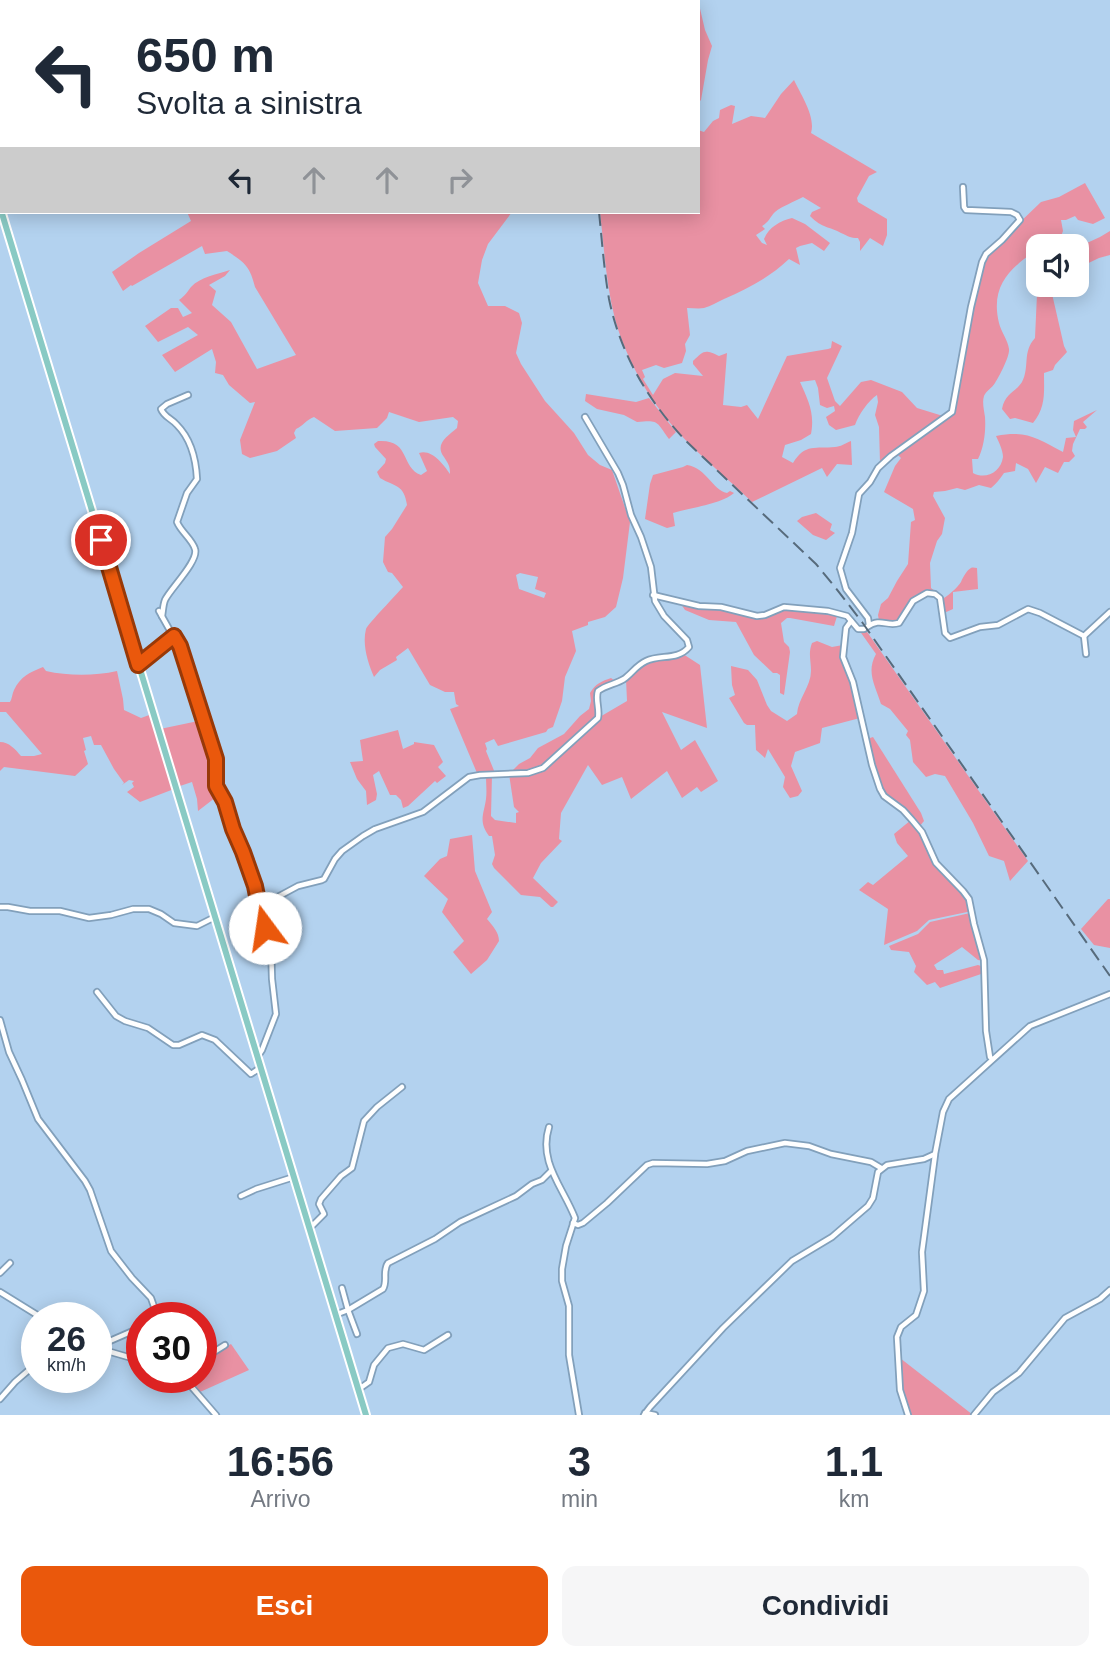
<!DOCTYPE html>
<html lang="it">
<style>
body{margin:0;font-family:Helvetica,sans-serif;background:#f6f6f7;color:#1f2937;height:100vh;display:flex;flex-direction:column;font-size:26px;white-space:nowrap}
*{box-sizing:border-box;margin:0}
p{font-size:23px;color:#747a83}
.icon{flex:none;width:38px;height:38px;fill:none;stroke:currentColor;stroke-width:2;stroke-linecap:round;stroke-linejoin:round}
.map{position:relative;height:1415px;overflow:hidden}
.drawer{display:flex;flex-direction:column;background:#fff;flex:1}
.drawer>*{flex:none}
.hud{position:absolute;left:0px;top:0px;width:700px;height:214px;box-shadow:0 4px 18px #0003;background:#fff;color:#1f2937;overflow:hidden}
.buttons{position:absolute;left:1026px;top:234px;display:grid;gap:14px}
.buttons a{display:grid;place-items:center;width:63px;height:63px;border-radius:14px;background:#fff;box-shadow:0 4px 18px #0003;font-size:35px}
.speed{position:absolute;left:21px;top:1302px;display:flex;gap:14px;font-size:35px;font-weight:700;text-align:center}
.speed>*{display:grid;place-content:center;width:91px;height:91px;border-radius:50%;background:#fff;box-shadow:0 4px 18px #0003;line-height:1}
.speed small{font-size:18px;font-weight:400}
.speed .limit{border:10px solid #d22;background:#fff;color:#111}
.pin{position:absolute;display:grid;place-items:center;width:60px;height:60px;color:#fff;margin:-30px;border:4px solid #fff;border-radius:50%;box-shadow:0 2px 7px #0007}
.me{position:absolute;width:77px;margin:-38px;rotate:346deg;stroke-linejoin:round;filter:drop-shadow(0 0 5px #0008)}
.turn{display:flex;align-items:center;gap:24px;height:147px;padding:0 21px;font-size:32px}
.turn .icon{width:91px;height:91px;stroke-width:2.5}
.turn b{display:block;font-size:49px;line-height:60px}
.lanes{display:flex;align-items:center;height:66px;padding:0 21px;background:#0003;justify-content:center;gap:35px;direction:ltr}
.lanes .off{opacity:.35}
.eta{display:flex;justify-content:space-evenly;align-items:center;height:119px;text-align:center}
.eta b{font-size:42px;font-weight:600;line-height:49px}
.button{display:flex;gap:14px;margin-top:auto;padding:14px 21px}
.button a{flex:1;height:80px;border-radius:14px;background:#ea580c;color:#fff;font-size:28px;font-weight:600;line-height:80px;text-align:center}
.button a+a{background:#f6f6f7;color:#1f2937}
.map>svg:first-child{display:block}
.green{fill:#e991a3;fill-rule:evenodd}
.lines{fill:none;stroke-linecap:round;stroke-linejoin:round}
.minor-casing{stroke:#82a0bb;stroke-width:8}
.major-casing{stroke:#fff;stroke-width:10}
.minor{stroke:#fff;stroke-width:4.5}
.major{stroke:#89cac4;stroke-width:6}
.rail{stroke:#576b7c;stroke-width:2;stroke-dasharray:14 7;stroke-linecap:butt}
.route-casing{stroke:#983908;stroke-width:18}
.route{stroke:#ea580c;stroke-width:12}
</style>
<div class="map">
<svg width="1110" height="1415" viewBox="0 0 1110 1415">
<rect width="100%" height="100%" fill="#b3d2ef"/>
<g class="green">
<path d="M387 0H574V2H388Z"/>
<path d="M659 0H698L705 30 712 46 708 60 701 100 698 103V2H660Z"/>
<path d="M794 80C801 95 816 117 811 133L877 172 869 176 857 198 858 202 887 219V235L883 246 870 238 860 251V242L858 238C850 238 848 236 841 233 829 226 823 229 810 216L812 212 821 208 803 197C794 202 782 206 775 212 770 217 769 222 762 226L765 229 756 235 762 243 767 245 764 239C769 227 780 221 792 218L805 224 830 243 824 251 812 243 800 246 796 248 800 265 789 259C770 277 749 288 724 299 717 302 711 306 704 308 699 309 693 308 687 308L690 335 685 344 686 351 682 363 664 368 656 365 642 370 645 377 643 379 653 395 663 379 675 373 703 376 693 364V361C704 351 704 349 719 356L727 353 723 405 741 407 747 405 758 419 787 356 828 349 831 348 832 341 842 346 827 378 835 401 840 406 861 382 871 380 902 392 917 408 943 416 890 453 880 463 879 427 875 415 878 402 877 395C868 401 859 414 855 425L836 430 829 425 826 417 835 411 834 406 827 408 820 405 818 388 815 380 800 382C808 400 815 413 811 434L801 440 785 445 782 457 793 463C805 443 816 449 835 447 840 447 846 443 851 441L852 465 837 464 827 477 822 468 752 502C720 471 683 443 657 406 640 383 622 346 615 319 606 284 604 247 600 212H698V130L704 132 713 121 719 118 720 110 731 105 735 106 732 124 751 116 765 118 781 94Z"/>
<path d="M1085 183 1105 218 1093 224 1078 220 1075 216 1066 220H1061L1063 231 1060 239 1042 247H1038V249C1010 268 990 286 999 323 1001 332 1008 340 1009 349 1010 356 999 377 995 383 992 388 986 391 984 396 982 402 984 410 985 417 986 431 984 447 978 459H972L973 473C986 480 1001 472 1003 457 1003 451 999 442 996 436 1027 430 1036 438 1063 452L1066 438 1076 437 1073 430 1074 421 1097 410 1083 422 1087 427 1085 429H1080L1073 444 1072 451 1075 456 1069 462H1064L1058 473 1045 467 1036 483 1028 469 1016 463 1015 471 1004 473C1000 479 996 484 991 488L979 485 965 490 957 488 945 491 934 492 933 496 945 518 942 534 937 541 930 563 931 588 944 598C950 594 957 588 961 582 963 577 967 570 971 568 973 567 975 568 977 568L978 589 953 592V609L944 613 941 597 930 592 912 600 897 623 879 621 878 615 881 604 888 598 897 581 908 564 911 522 915 520 913 509 884 492 895 466 901 458 895 452 950 415 974 294 983 263 987 254 1041 202 1059 197Z"/>
<path d="M187 212H512L488 244 482 260 478 283 488 306H505L519 313 522 323 516 353 521 364 545 401 574 433 588 455 600 465 612 470 630 522 623 578 616 607 605 617 588 622V625L572 631 576 651 565 677 562 701 553 727 548 729 546 732 498 746 494 739 485 743 487 749 486 751 495 773H477L450 709 459 706 456 704 454 692H445L430 685 408 648 396 657 397 660 380 670 374 677C368 663 362 645 366 629 368 624 397 594 403 587L392 573 388 572 383 562 385 537 392 529 407 505C404 484 395 487 380 478L377 472 385 463 386 459 375 447 374 444 378 441C411 439 400 467 421 475L427 471 419 453C432 449 443 464 450 474 450 465 448 464 444 457 434 444 448 436 457 428L458 421 453 417 419 422 389 412 387 418 377 428 335 431 314 417C306 420 303 426 296 429L294 433 296 438 277 451 250 458 242 454 240 440 255 402 250 403 229 385 223 375 215 373 216 362 212 349 175 372 162 355 198 335 188 327 158 342 145 326 171 308H178L183 317 192 313 179 300C186 295 187 292 191 287 200 277 218 274 230 270L225 276 209 285 216 291 212 305 231 322 257 369 296 355 255 287C250 266 244 262 227 251L205 254 202 246 132 286 131 285 123 291 112 272 139 253 191 221ZM520 573 538 577 535 589 546 593 544 598 519 589 516 575Z"/>
<path d="M1110 231V255L1099 258 1076 269V248L1100 237Z"/>
<path d="M1038 272V285H1050L1064 346 1067 352 1055 365 1053 370 1044 373C1044 393 1046 407 1033 423L1015 418 1010 419 1002 409C1005 393 1015 393 1022 382 1030 367 1022 352 1035 338Z"/>
<path d="M586 394 636 402 649 398 676 432 669 439C656 421 659 420 637 422L624 415 597 409 585 401Z"/>
<path d="M687 465C707 468 712 490 727 493L730 491 734 493C722 504 689 508 673 513L675 526 667 528 645 519 650 484 653 475 683 467Z"/>
<path d="M816 513 832 524 830 530 835 533 826 540 813 535 797 521 802 517Z"/>
<path d="M679 601 727 609 761 617 783 607 838 613 834 626 790 618H787L781 623 784 642 789 647 790 652 784 695 780 693V675L777 673H773L754 655 736 622 709 620 685 610Z"/>
<path d="M865 629 1028 861 1010 881 1004 861 989 856 973 823 945 776 935 774 926 777 913 762 910 740 906 735 908 731 890 709 881 704C875 685 866 672 876 654L859 630Z"/>
<path d="M817 641 832 647 843 645 860 718 822 728 820 743 795 752 791 766 802 791 798 796 790 798 783 787 785 777 768 749 765 758 756 750 755 725H747L744 723 729 698 735 695 732 685 731 666 748 670 757 680 767 705 771 711 787 721 797 714C798 699 811 686 811 671 811 660 808 653 812 643Z"/>
<path d="M683 654 700 665 707 728 662 712 681 750 695 740 718 781 701 792 697 787 682 798 667 771 631 799 622 777 602 785 588 765 561 813 559 839 562 841 541 863 533 878 558 902 553 907H551L540 897 521 895 494 868 492 864 495 855 492 836H489C478 821 484 814 486 799 487 792 486 783 486 776L492 775 491 816 495 820 516 823V813L519 812 514 807 509 774 543 769 598 718 627 701 626 679 647 662Z"/>
<path d="M43 667 46 671C68 676 95 676 117 671L123 699 124 710 141 718 152 714 174 789 140 802 127 792 134 787 132 783 134 781 129 780 122 785 124 783 114 769 101 745H94L91 736 83 738 86 750 84 751 88 764 75 776 4 767 0 771V742C9 742 15 749 21 756H34L42 754 6 712H0V702H10C12 699 12 694 14 690 20 677 30 672 43 667Z"/>
<path d="M611 678 615 681 596 692 597 717 547 764 531 772H511L519 764 530 758 538 748 564 734 580 716 589 709 591 701 590 693C595 684 602 681 611 678Z"/>
<path d="M203 720 216 761 215 781 220 794 198 811 197 799 192 782 177 787 160 729Z"/>
<path d="M398 730 403 749 414 744V742L434 745 443 762 438 767 446 776 437 783 435 781 408 806 403 808 401 800 396 795H390L379 771 373 775 377 794 376 800 367 805 366 791 357 779 350 762 363 761 360 740Z"/>
<path d="M873 737 921 813 924 821 919 827 882 793 867 739Z"/>
<path d="M911 820 923 836 933 861 968 897 972 911 929 920 917 931 884 945 888 909 859 890 868 882 873 885 908 856 897 843 894 834Z"/>
<path d="M472 835 475 871 492 912 487 919C492 925 499 932 499 941L487 960 471 974 453 952 464 941 442 912 448 899 424 876 440 859 447 856 450 839Z"/>
<path d="M1108 899H1110V948L1094 945 1081 929Z"/>
<path d="M970 913 983 961 978 960 962 947 934 965 937 970H943L944 974 978 965 984 967V973L940 988 935 982 927 985 914 972 916 966 909 952 891 950 889 946 918 934 930 922Z"/>
<path d="M231 1344 249 1370 200 1392 190 1377H201V1362Z"/>
<path d="M900 1358 973 1415H910L902 1392Z"/>
</g>
<g class="lines">
<g class="minor-casing">
<g id="minor">
<path d="M653 595 699 606 721 607 757 616 765 615 784 607 828 611 847 616 858 629H864"/>
<path d="M159 611 182 652 191 683 216 759V786L225 802 255 886 261 917 271 945 272 979 276 1014 262 1050 258 1056"/>
<path d="M162 616C163 611 163 605 165 600 170 589 199 561 195 549 192 539 181 532 177 522L187 493 197 479C196 460 191 439 177 425 171 418 164 417 161 409L167 404 188 395"/>
<path d="M851 621 846 628 843 657 853 682 872 765 880 789 884 796 903 810 912 820 922 832 936 863 963 891 969 899 974 924 984 960 986 1031 990 1057 992 1059"/>
<path d="M869 625 868 618 846 589 840 568 852 533 859 494 870 482 878 468 891 456 952 412 971 307 982 262 986 254 1002 240 1020 220 1017 215 1011 212 966 210 964 207 963 187"/>
<path d="M867 627C881 617 886 627 899 623L913 601 927 593 935 594 940 598 945 633 950 638 980 627 998 625 1028 609 1040 613 1084 636 1110 612"/>
<path d="M1084 636 1086 654"/>
<path d="M139 665 174 636"/>
<path d="M0 907H8L30 911H60L89 918 111 915 133 909H149L161 914 174 923 197 926 215 917"/>
<path d="M259 907 298 886 322 880 324 879 335 859 342 851 363 836 375 829 423 812 469 777 480 775 528 773 543 768 598 718C600 709 595 699 598 691 606 685 616 684 624 679 632 673 637 665 646 661 661 654 677 661 689 647L687 640 664 616 655 601 651 567 641 537 631 515 623 485 618 473 585 417"/>
<path d="M97 992 116 1016 125 1021 148 1028 173 1045H179L202 1035 215 1040 251 1074 260 1068"/>
<path d="M0 1020 9 1052 22 1080 38 1119 85 1181 90 1190 111 1251 132 1278 151 1298 158 1318"/>
<path d="M549 1127C538 1162 563 1187 575 1218L566 1246 562 1269V1281L569 1306V1355L579 1415"/>
<path d="M241 1196 256 1189 294 1177"/>
<path d="M573 1223 578 1225 583 1223 607 1203 647 1165 653 1163 707 1164 725 1161 747 1151 785 1143 809 1146 831 1154 871 1162 881 1168"/>
<path d="M310 1228 324 1214 319 1204 321 1199 341 1176 352 1168 364 1121 377 1107 402 1087"/>
<path d="M0 1273 10 1263"/>
<path d="M342 1288 348 1310 357 1334"/>
<path d="M0 1292 42 1318"/>
<path d="M335 1315 348 1310 383 1289C388 1281 382 1271 388 1263L435 1239 460 1222 516 1196 532 1184 542 1180 551 1171"/>
<path d="M96 1347 142 1327"/>
<path d="M97 1348 142 1361"/>
<path d="M201 1360 225 1345"/>
<path d="M183 1377 216 1415"/>
<path d="M359 1389 369 1382 374 1365 388 1348 403 1344 424 1350 448 1335"/>
<path d="M0 1399 15 1382 37 1363"/>
<path d="M645 1413 655 1415"/>
<path d="M644 1415 650 1407 723 1328 792 1261 832 1237 868 1206 873 1198 878 1172 887 1165 924 1159 935 1154 943 1112 949 1099 1030 1026 1110 994"/>
<path d="M908 1415 900 1390 897 1337 901 1327 916 1315 924 1291 922 1252 935 1155"/>
<path d="M974 1415 993 1392 1019 1373 1065 1318 1100 1299 1110 1290"/>
</g>
</g>
<g class="major-casing">
<path id="major" d="M0 207 366 1415"/>
</g>
<use href="#minor" class="minor"/>
<use href="#major" class="major"/>
<g class="rail">
<path d="M577 0V2"/>
<path d="M599 212C602 241 604 270 609 299 620 353 648 401 686 441L816 564 835 587 862 622 1110 976"/>
</g>
</g>
<g class="lines">
<g class="route-casing">
<path id="route" d="M101 540 138 665 174 636 180 646 216 759V786L225 802 233 829 243 852 255 886 260 911 265 928"/>
</g>
<use href="#route" class="route"/>
</g>
</svg>
<div class="buttons">
<a><svg class="icon" aria-label="sound" viewBox="0 0 24 24"><path d="M4 9h4l5-4v14l-5-4H4zM17 9q2 3 0 6"/></svg></a>
</div>
<div class="speed"><div>26<small>km/h</small></div><div class="limit">30</div></div>
<div class="pin" style="left:101px;top:540px;background:#d93025"><svg class="icon" aria-label="arrive" viewBox="0 0 24 24"><path d="M6 21V4h12l-3 4 3 4H6"/></svg></div>
<svg class="me" style="left:265px;top:928px" viewBox="-20 -20 40 40"><circle r="19" fill="#fff"/><path d="M0-13L10 11 0 6-10 11z" fill="#ea580c"/></svg>
<div class="hud">
<div class="turn"><svg class="icon" aria-label="left" viewBox="0 0 24 24"><path d="M17 20v-9H6M10 6l-5 5 5 5"/></svg><div><b>650 m</b>Svolta a sinistra</div></div>
<div class="lanes"><svg class="icon" aria-label="left" viewBox="0 0 24 24"><path d="M17 20v-9H6M10 6l-5 5 5 5"/></svg><svg class="icon off" aria-label="ahead" viewBox="0 0 24 24"><path d="M12 20V5M6 11l6-6 6 6"/></svg><svg class="icon off" aria-label="ahead" viewBox="0 0 24 24"><path d="M12 20V5M6 11l6-6 6 6"/></svg><svg class="icon off" aria-label="right" viewBox="0 0 24 24"><path d="M7 20v-9h11M14 6l5 5-5 5"/></svg></div>
</div>
</div>
<section class="drawer">
<div class="eta">
<div><b>16:56</b><p>Arrivo</p></div>
<div><b>3</b><p>min</p></div>
<div><b>1.1</b><p>km</p></div>
</div>
<div class="button"><a>Esci</a><a>Condividi</a></div>
</section>
